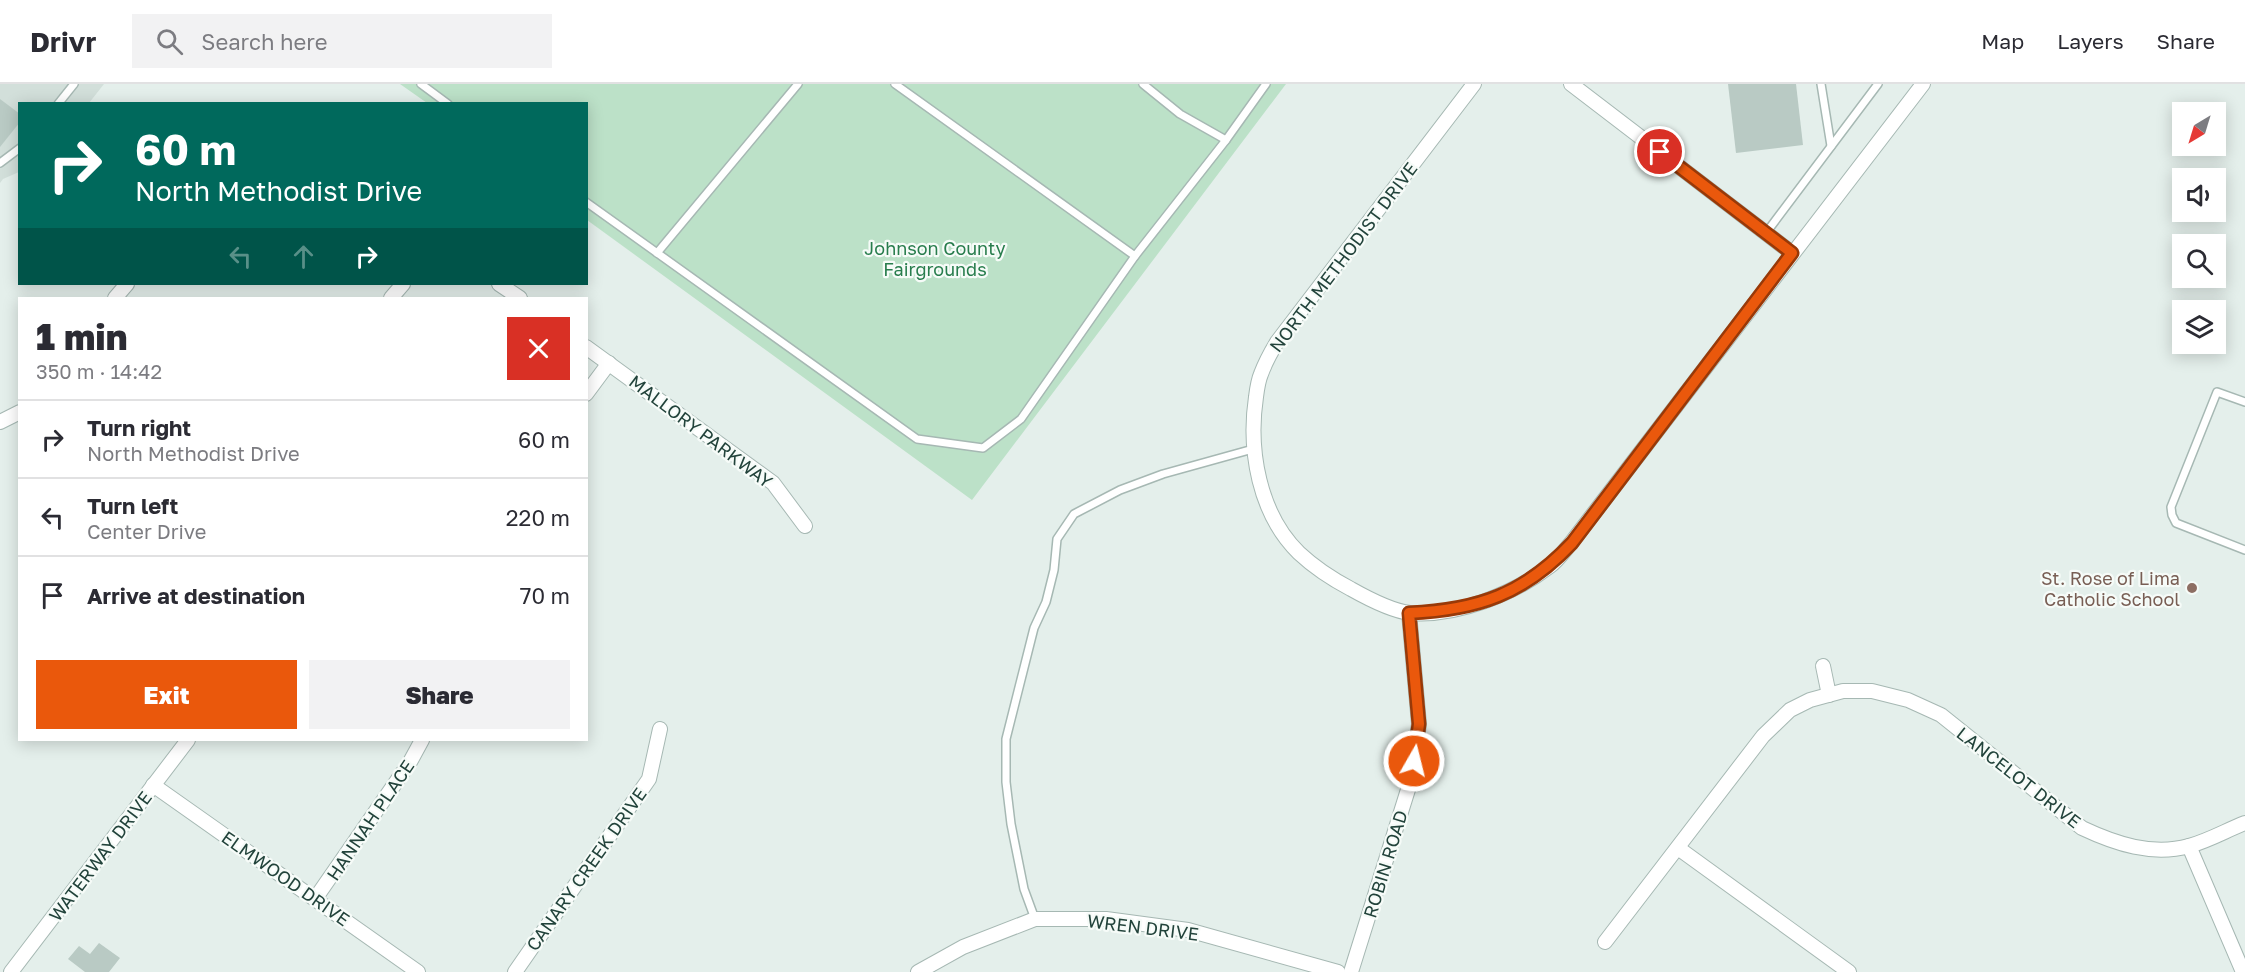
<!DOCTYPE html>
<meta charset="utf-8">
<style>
body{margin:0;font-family:"Golos Text",sans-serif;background:#f2f2f3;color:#2b2b33;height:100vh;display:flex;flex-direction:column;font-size:22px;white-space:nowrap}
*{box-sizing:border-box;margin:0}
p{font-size:20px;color:#7c7c81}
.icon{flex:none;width:33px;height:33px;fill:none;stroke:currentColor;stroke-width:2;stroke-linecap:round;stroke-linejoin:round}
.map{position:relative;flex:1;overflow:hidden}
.panel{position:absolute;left:18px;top:213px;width:570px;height:444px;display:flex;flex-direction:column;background:#fff;border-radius:0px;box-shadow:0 3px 15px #0003}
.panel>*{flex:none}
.hud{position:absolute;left:18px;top:18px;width:570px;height:183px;border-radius:0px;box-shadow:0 3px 15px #0003;background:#00695c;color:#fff;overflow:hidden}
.needle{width:39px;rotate:218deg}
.controls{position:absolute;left:2172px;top:18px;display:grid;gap:12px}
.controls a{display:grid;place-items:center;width:54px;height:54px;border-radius:0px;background:#fff;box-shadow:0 3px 15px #0003;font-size:30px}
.pin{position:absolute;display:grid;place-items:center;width:51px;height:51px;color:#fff;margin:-26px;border:3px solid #fff;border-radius:50%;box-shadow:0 2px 6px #0007}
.me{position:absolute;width:66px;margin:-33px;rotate:8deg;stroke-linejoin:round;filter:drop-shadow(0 0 4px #0008)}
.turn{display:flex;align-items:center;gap:21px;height:126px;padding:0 18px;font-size:27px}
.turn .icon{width:78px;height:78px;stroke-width:2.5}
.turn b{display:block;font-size:42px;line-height:51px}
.lanes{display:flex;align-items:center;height:57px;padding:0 18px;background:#0003;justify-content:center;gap:30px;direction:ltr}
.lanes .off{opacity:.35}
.round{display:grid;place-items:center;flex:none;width:63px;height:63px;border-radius:0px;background:#f2f2f3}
.head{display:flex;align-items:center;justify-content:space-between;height:102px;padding:0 18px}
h1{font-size:36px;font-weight:800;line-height:45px}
.primary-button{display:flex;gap:12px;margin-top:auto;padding:12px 18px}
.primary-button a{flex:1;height:69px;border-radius:0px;background:#ea580c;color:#fff;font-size:24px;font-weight:800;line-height:69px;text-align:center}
.primary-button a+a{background:#f2f2f3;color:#2b2b33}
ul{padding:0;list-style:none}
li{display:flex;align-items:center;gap:18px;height:78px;padding:0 18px;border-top:2px solid #e1e1e2}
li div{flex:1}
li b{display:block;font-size:22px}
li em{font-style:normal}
header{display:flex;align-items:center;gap:36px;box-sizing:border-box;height:84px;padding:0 30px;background:#fff;border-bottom:2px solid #e1e1e2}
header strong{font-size:28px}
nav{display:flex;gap:33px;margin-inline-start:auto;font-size:21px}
.search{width:420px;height:54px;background:#f2f2f3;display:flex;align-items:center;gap:15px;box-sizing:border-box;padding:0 21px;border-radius:0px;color:#7c7c81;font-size:22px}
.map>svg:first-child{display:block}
.built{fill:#d2dfda}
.green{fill:#bce1c8}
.building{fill:#b9cac4}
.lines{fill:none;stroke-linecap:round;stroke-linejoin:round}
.lane-casing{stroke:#a6b8b3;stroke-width:10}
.street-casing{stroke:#a6b8b3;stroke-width:16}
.lane{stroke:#fff;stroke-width:7}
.street{stroke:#fff;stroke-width:14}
.route-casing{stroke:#983908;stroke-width:15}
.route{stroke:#ea580c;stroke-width:10}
.education-dot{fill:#8d6e63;stroke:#f6fbf8;stroke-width:2}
.labels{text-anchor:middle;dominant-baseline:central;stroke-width:4.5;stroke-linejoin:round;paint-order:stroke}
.park-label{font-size:18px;fill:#287d4d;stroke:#f6fbf8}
.street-label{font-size:18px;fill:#22433b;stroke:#f6fbf8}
.education-label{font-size:18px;fill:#785e54;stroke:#f6fbf8;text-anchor:end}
</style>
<header>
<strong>Drivr</strong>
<div class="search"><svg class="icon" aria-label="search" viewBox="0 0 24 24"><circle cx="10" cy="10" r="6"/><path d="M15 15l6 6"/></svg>Search here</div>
<nav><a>Map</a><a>Layers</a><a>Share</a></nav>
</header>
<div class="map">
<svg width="2245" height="888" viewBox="0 0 2245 888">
<rect width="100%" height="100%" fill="#e4efeb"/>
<path class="built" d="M0 0H104L89 19 20 20 19 88 3 95 0 99Z"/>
<path class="green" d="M400 0H1286L972 416 587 136 586 20 427 19Z"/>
<g class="building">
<path d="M1728 0H1796L1803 61 1736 69Z"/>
<path d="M0 15 20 30V38L0 63Z"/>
<path d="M99 859 120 874 109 888H85L68 875 79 862 90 870Z"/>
</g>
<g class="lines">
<g class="lane-casing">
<g id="lane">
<path d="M421 0 448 20"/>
<path d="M895 0 1135 172"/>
<path d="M1143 0 1180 30 1226 56"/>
<path d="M1821 0 1831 62"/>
<path d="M58 20 74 0"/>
<path d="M0 79 20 64"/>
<path d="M586 118 917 355 983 364 1021 335 1135 172 1226 56 1266 0"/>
<path d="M1766 149 1878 0"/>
<path d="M657 169 798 0"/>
<path d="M2245 318 2217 308 2171 423 2172 431 2176 439 2245 466"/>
<path d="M1035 835 1024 805 1011 740 1006 698V655L1034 544 1046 518 1054 486 1057 455 1074 430 1120 406 1163 390 1253 365"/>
</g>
</g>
<g class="street-casing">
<g id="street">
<path d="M1474 0 1277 258C1271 268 1265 279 1261 290 1258 297 1257 305 1256 313 1248 366 1259 430 1299 469 1315 484 1332 495 1351 505 1367 514 1392 527 1410 529 1456 533 1514 510 1550 482 1558 476 1564 467 1571 459L1923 0"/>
<path d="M1571 0 1792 169"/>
<path d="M499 200 520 214"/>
<path d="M115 214 127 200"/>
<path d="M391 214 403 200"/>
<path d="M586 263 773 399 805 442"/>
<path d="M586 310 609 279"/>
<path d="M0 338 20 328"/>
<path d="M1823 582 1829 611"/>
<path d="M153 701 418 888"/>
<path d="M2189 762 2243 888"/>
<path d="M1678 764 1849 888"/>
<path d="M315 815 410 678 422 656"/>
<path d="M1605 858 1763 652 1790 626 1810 616 1843 607H1872L1908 616 1941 631 2082 744C2116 760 2152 772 2189 762 2208 757 2227 746 2245 739"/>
<path d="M11 888 188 656"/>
<path d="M515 888 649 695 660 645"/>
<path d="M918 888 963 863 1035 835H1106L1188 846 1338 888"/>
<path d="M1351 888 1411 696 1419 640 1409 529"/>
</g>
</g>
<use href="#lane" class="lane"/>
<use href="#street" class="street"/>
</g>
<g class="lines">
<g class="route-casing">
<path id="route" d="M1414 677 1419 640 1409 529C1478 526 1524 510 1572 459L1792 169 1660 68"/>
</g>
<use href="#route" class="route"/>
</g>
<circle class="education-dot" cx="2192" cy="504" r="6"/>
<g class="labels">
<g class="park-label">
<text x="935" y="164">Johnson County<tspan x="935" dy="21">Fairgrounds</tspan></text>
</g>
<g class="street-label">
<text transform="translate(1343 173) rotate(-53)">NORTH METHODIST DRIVE</text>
<text transform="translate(701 347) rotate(37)">MALLORY PARKWAY</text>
<text transform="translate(2019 693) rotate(38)">LANCELOT DRIVE</text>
<text transform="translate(370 736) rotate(-56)">HANNAH PLACE</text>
<text transform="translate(100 772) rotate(-53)">WATERWAY DRIVE</text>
<text transform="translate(1385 780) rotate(-73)">ROBIN ROAD</text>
<text transform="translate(586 785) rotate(-55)">CANARY CREEK DRIVE</text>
<text transform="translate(286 794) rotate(35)">ELMWOOD DRIVE</text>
<text transform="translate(1143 843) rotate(7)">WREN DRIVE</text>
</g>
<g class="education-label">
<text x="2180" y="494">St. Rose of Lima<tspan x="2180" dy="21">Catholic School</tspan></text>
</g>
</g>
</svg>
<div class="controls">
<a><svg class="needle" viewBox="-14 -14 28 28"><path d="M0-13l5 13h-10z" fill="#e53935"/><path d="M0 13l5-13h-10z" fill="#7c7c81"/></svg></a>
<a><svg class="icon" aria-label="sound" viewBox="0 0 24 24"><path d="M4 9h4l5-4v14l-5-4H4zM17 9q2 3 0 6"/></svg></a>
<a><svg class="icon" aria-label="search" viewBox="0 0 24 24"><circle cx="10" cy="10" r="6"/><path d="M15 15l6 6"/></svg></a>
<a><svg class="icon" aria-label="layers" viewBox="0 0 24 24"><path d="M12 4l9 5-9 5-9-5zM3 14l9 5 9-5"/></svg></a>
</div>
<div class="pin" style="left:1660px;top:68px;background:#d93025"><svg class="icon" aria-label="arrive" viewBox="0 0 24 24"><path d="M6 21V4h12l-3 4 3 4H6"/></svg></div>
<svg class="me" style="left:1414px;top:677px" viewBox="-20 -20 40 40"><circle r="17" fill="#ea580c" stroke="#fff" stroke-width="3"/><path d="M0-11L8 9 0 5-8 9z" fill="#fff"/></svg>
<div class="hud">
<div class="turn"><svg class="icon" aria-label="right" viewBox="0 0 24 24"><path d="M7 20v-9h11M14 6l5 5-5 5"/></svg><div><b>60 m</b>North Methodist Drive</div></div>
<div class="lanes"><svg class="icon off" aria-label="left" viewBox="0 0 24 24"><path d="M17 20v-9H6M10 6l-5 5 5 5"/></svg><svg class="icon off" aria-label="ahead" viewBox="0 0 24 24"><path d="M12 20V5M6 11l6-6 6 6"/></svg><svg class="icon" aria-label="right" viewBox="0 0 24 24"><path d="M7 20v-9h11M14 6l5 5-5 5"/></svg></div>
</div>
<section class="panel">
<div class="head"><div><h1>1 min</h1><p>350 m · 14:42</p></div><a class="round" style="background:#d93025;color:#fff"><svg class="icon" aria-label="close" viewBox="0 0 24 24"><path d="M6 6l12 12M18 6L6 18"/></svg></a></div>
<ul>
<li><svg class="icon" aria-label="right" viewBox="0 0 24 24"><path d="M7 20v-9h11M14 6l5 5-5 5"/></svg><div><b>Turn right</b><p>North Methodist Drive</p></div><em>60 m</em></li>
<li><svg class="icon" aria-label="left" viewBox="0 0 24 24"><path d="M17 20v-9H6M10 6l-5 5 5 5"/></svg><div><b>Turn left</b><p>Center Drive</p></div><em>220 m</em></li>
<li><svg class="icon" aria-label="arrive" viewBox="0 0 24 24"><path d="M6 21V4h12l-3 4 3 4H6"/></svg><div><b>Arrive at destination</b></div><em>70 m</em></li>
</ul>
<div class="primary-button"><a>Exit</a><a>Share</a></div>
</section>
</div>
